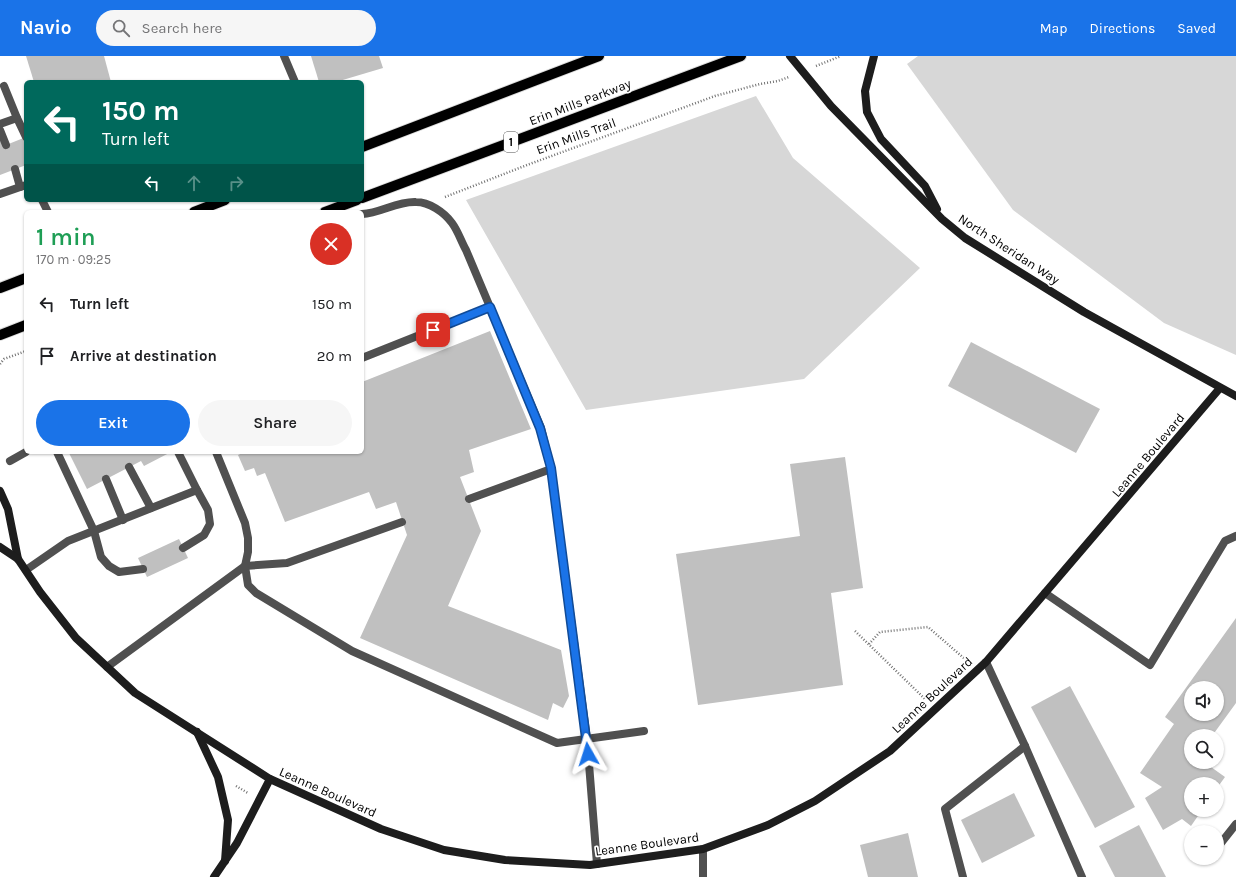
<!DOCTYPE html>
<meta charset="utf-8">
<style>
body{margin:0;font-family:Karla,sans-serif;background:#f6f6f6;color:#202124;height:100vh;display:flex;flex-direction:column;font-size:15px;white-space:nowrap}
*{box-sizing:border-box;margin:0}
p{font-size:13px;color:#757577}
.icon{flex:none;width:22px;height:22px;fill:none;stroke:currentColor;stroke-width:2;stroke-linecap:round;stroke-linejoin:round}
.map{position:relative;flex:1;overflow:hidden}
.details{position:absolute;left:24px;top:154px;width:340px;height:244px;display:flex;flex-direction:column;background:#fff;border-radius:6px;box-shadow:0 1px 3px #0004}
.details>*{flex:none}
.hud{position:absolute;left:24px;top:24px;width:340px;height:122px;border-radius:6px;box-shadow:0 1px 3px #0004;background:#00695c;color:#fff;overflow:hidden}
.fabs{position:absolute;left:1184px;top:625px;display:grid;gap:8px}
.fabs a{display:grid;place-items:center;width:40px;height:40px;border-radius:50%;background:#fff;box-shadow:0 1px 3px #0004;font-size:20px}
.pin{position:absolute;display:grid;place-items:center;width:34px;height:34px;color:#fff;margin:-17px;border-radius:8px;box-shadow:0 2px 6px #0006}
.me{position:absolute;width:44px;margin:-22px;rotate:354deg;stroke-linejoin:round;filter:drop-shadow(0 0 3px #0008)}
.turn{display:flex;align-items:center;gap:14px;height:84px;padding:0 12px;font-size:18px}
.turn .icon{width:52px;height:52px;stroke-width:2.5}
.turn b{display:block;font-size:28px;line-height:34px}
.lanes{display:flex;align-items:center;height:38px;padding:0 12px;background:#0003;justify-content:center;gap:20px;direction:ltr}
.lanes .off{opacity:.35}
.round{display:grid;place-items:center;flex:none;width:42px;height:42px;border-radius:21px;background:#f6f6f6}
.summary{display:flex;align-items:center;justify-content:space-between;height:68px;padding:0 12px}
h1{font-size:24px;font-weight:600;line-height:30px;color:#1e9e55}
.button{display:flex;gap:8px;margin-top:auto;padding:8px 12px}
.button a{flex:1;height:46px;border-radius:24px;background:#1a73e8;color:#fff;font-size:16px;font-weight:600;line-height:46px;text-align:center}
.button a+a{background:#f6f6f6;color:#202124}
ul{padding:0;list-style:none}
li{display:flex;align-items:center;gap:12px;height:52px;padding:0 12px}
li div{flex:1}
li b{display:block;font-size:15px}
li em{font-style:normal}
header{display:flex;align-items:center;gap:24px;box-sizing:border-box;height:56px;padding:0 20px;background:#1a73e8;color:#fff}
header strong{font-size:19px}
nav{display:flex;gap:22px;margin-inline-start:auto;font-size:14px}
.search{width:280px;height:36px;background:#f6f6f6;display:flex;align-items:center;gap:10px;box-sizing:border-box;padding:0 14px;border-radius:22px;color:#757577;font-size:15px}
.map>svg:first-child{display:block}
.green{fill:#d7d7d7}
.building{fill:#c0c0c0;fill-rule:evenodd}
.lines{fill:none;stroke-linecap:round;stroke-linejoin:round}
.primary-casing{stroke:#dbdbdb;stroke-width:12}
.path{stroke:#727272;stroke-width:2.5;stroke-dasharray:1 2;stroke-linecap:butt}
.lane{stroke:#505050;stroke-width:8}
.street{stroke:#505050;stroke-width:8}
.secondary{stroke:#1d1d1d;stroke-width:8}
.primary{stroke:#000;stroke-width:10}
.route-casing{stroke:#114b97;stroke-width:10}
.route{stroke:#1a73e8;stroke-width:7}
.labels{text-anchor:middle;dominant-baseline:central;stroke-width:3.5;stroke-linejoin:round;paint-order:stroke}
.shield{fill:#fff;stroke:#4c4c4c;stroke-width:1}
.shield-label{font-size:12px;font-weight:bold;fill:#000}
.street-label{font-size:13px;fill:#000;stroke:#fff}
</style>
<header>
<strong>Navio</strong>
<div class="search"><svg class="icon" aria-label="search" viewBox="0 0 24 24"><circle cx="10" cy="10" r="6"/><path d="M15 15l6 6"/></svg>Search here</div>
<nav><a>Map</a><a>Directions</a><a>Saved</a></nav>
</header>
<div class="map">
<svg width="1236" height="821" viewBox="0 0 1236 821">
<rect width="100%" height="100%" fill="#fff"/>
<g class="green">
<path d="M918 0H1236V299L1164 267 1013 154 907 8Z"/>
<path d="M756 40 793 102 920 212 804 323 586 354 466 144Z"/>
</g>
<g class="building">
<path d="M26 0H104L111 26H34Z"/>
<path d="M311 0H379L383 12 336 26H319Z"/>
<path d="M26 81V109L0 119V83L6 89Z"/>
<path d="M490 275 531 373 469 394 474 416 460 421 481 475 448 550 561 594 569 640 563 652 553 647 548 664 360 582 407 479 396 446 376 453 369 436 285 466 265 417 257 420 254 412 245 415 238 399 245 396H362V326Z"/>
<path d="M971 286 1100 353 1076 397 948 330Z"/>
<path d="M71 396H171L144 410 141 405 87 433 69 397Z"/>
<path d="M845 401 863 532 831 537 843 629 698 649 676 498 800 480 790 408Z"/>
<path d="M179 483 188 502 147 521 138 502Z"/>
<path d="M1236 562V647L1212 680H1191V706H1204L1225 721 1217 732V728H1191V754H1202L1191 770 1182 763 1163 774 1145 742 1162 731 1140 717 1174 668 1165 661ZM1191 632H1217V658H1191Z"/>
<path d="M1070 630 1135 751 1095 772 1031 651Z"/>
<path d="M1014 737 1035 780 982 807 961 764Z"/>
<path d="M1139 769 1166 821H1115L1099 790Z"/>
<path d="M908 777 918 821H868L860 789Z"/>
</g>
<g class="lines">
<g class="primary-casing">
<g id="primary">
<path d="M362 91 599 0"/>
<path d="M362 142 741 0"/>
<path d="M194 156 225 144"/>
<path d="M325 156 357 144"/>
<path d="M0 232 26 222"/>
<path d="M0 279 26 269"/>
</g>
</g>
<g class="path">
<path d="M816 10 841 0"/>
<path d="M445 141 527 109 715 40 760 28 778 25 789 21"/>
<path d="M0 308 4 303 26 295"/>
<path d="M855 575 925 643"/>
<path d="M869 588 880 576 928 571 966 604"/>
<path d="M236 730 248 737"/>
</g>
<g class="lane">
<path d="M284 0 295 26"/>
<path d="M17 62 26 81"/>
<path d="M0 68 17 62 4 30"/>
<path d="M0 74 6 89"/>
<path d="M15 113 20 131"/>
<path d="M0 138 26 129"/>
<path d="M42 144 48 156"/>
<path d="M362 158C381 157 397 145 416 146 429 146 444 156 452 167 458 175 461 185 466 194 474 213 482 232 490 251"/>
<path d="M362 302 490 251 541 372 551 413 587 683 597 808"/>
<path d="M57 396 94 475 101 501 109 510 119 516 143 513"/>
<path d="M178 396 197 434 208 454 210 468 204 479 183 492"/>
<path d="M10 405 26 396"/>
<path d="M129 411 151 452"/>
<path d="M106 423 123 464"/>
<path d="M469 443 551 413"/>
<path d="M402 466 287 507 245 510 248 529 256 537 352 595 557 687 644 675"/>
<path d="M26 514 68 485 197 434"/>
<path d="M1045 537 1150 609 1225 485 1236 480"/>
<path d="M107 611 245 510 248 496V482L245 467 216 396"/>
<path d="M1217 792 1236 768"/>
</g>
<g class="street">
<path d="M986 606 1025 690 1082 821"/>
<path d="M703 821V793"/>
<path d="M963 821 945 753 1025 690"/>
</g>
<g class="secondary">
<path d="M790 0 831 50 942 163 965 182 1084 256 1236 340"/>
<path d="M874 0 865 35 867 56 881 83 925 130 937 153"/>
<path d="M0 435 8 453 18 503"/>
<path d="M0 491 18 503 40 536 76 582 135 637 270 723 381 773 444 794 505 804 590 809 703 793 768 769 815 745 890 695 986 606 1220 332"/>
<path d="M197 676 218 721 228 764 225 805"/>
<path d="M214 821 237 787 270 723"/>
</g>
<use href="#primary" class="primary"/>
</g>
<g class="lines">
<g class="route-casing">
<path id="route" d="M433 274 490 251 540 372 551 412 588 698"/>
</g>
<use href="#route" class="route"/>
</g>
<g class="labels">
<rect class="shield" x="504" y="76" width="14" height="20" rx="3"/>
<g class="shield-label">
<text x="511" y="86">1</text>
</g>
<g class="street-label">
<text transform="translate(580 46) rotate(-21)">Erin Mills Parkway</text>
<text transform="translate(576 80) rotate(-20)">Erin Mills Trail</text>
<text transform="translate(1009 193) rotate(33)">North Sheridan Way</text>
<text transform="translate(1148 399) rotate(-50)">Leanne Boulevard</text>
<text transform="translate(932 639) rotate(-43)">Leanne Boulevard</text>
<text transform="translate(328 736) rotate(24)">Leanne Boulevard</text>
<text transform="translate(647 788) rotate(-8)">Leanne Boulevard</text>
</g>
</g>
</svg>
<div class="fabs">
<a><svg class="icon" aria-label="sound" viewBox="0 0 24 24"><path d="M4 9h4l5-4v14l-5-4H4zM17 9q2 3 0 6"/></svg></a>
<a><svg class="icon" aria-label="search" viewBox="0 0 24 24"><circle cx="10" cy="10" r="6"/><path d="M15 15l6 6"/></svg></a>
<a>+</a>
<a>−</a>
</div>
<div class="pin" style="left:433px;top:274px;background:#d93025"><svg class="icon" aria-label="arrive" viewBox="0 0 24 24"><path d="M6 21V4h12l-3 4 3 4H6"/></svg></div>
<svg class="me" style="left:588px;top:698px" viewBox="-20 -20 40 40"><path d="M0-17L14 15 0 8-14 15z" fill="#1a73e8" stroke="#fff" stroke-width="4"/></svg>
<div class="hud">
<div class="turn"><svg class="icon" aria-label="left" viewBox="0 0 24 24"><path d="M17 20v-9H6M10 6l-5 5 5 5"/></svg><div><b>150 m</b>Turn left</div></div>
<div class="lanes"><svg class="icon" aria-label="left" viewBox="0 0 24 24"><path d="M17 20v-9H6M10 6l-5 5 5 5"/></svg><svg class="icon off" aria-label="ahead" viewBox="0 0 24 24"><path d="M12 20V5M6 11l6-6 6 6"/></svg><svg class="icon off" aria-label="right" viewBox="0 0 24 24"><path d="M7 20v-9h11M14 6l5 5-5 5"/></svg></div>
</div>
<section class="details">
<div class="summary"><div><h1>1 min</h1><p>170 m · 09:25</p></div><a class="round" style="background:#d93025;color:#fff"><svg class="icon" aria-label="close" viewBox="0 0 24 24"><path d="M6 6l12 12M18 6L6 18"/></svg></a></div>
<ul>
<li><svg class="icon" aria-label="left" viewBox="0 0 24 24"><path d="M17 20v-9H6M10 6l-5 5 5 5"/></svg><div><b>Turn left</b></div><em>150 m</em></li>
<li><svg class="icon" aria-label="arrive" viewBox="0 0 24 24"><path d="M6 21V4h12l-3 4 3 4H6"/></svg><div><b>Arrive at destination</b></div><em>20 m</em></li>
</ul>
<div class="button"><a>Exit</a><a>Share</a></div>
</section>
</div>
